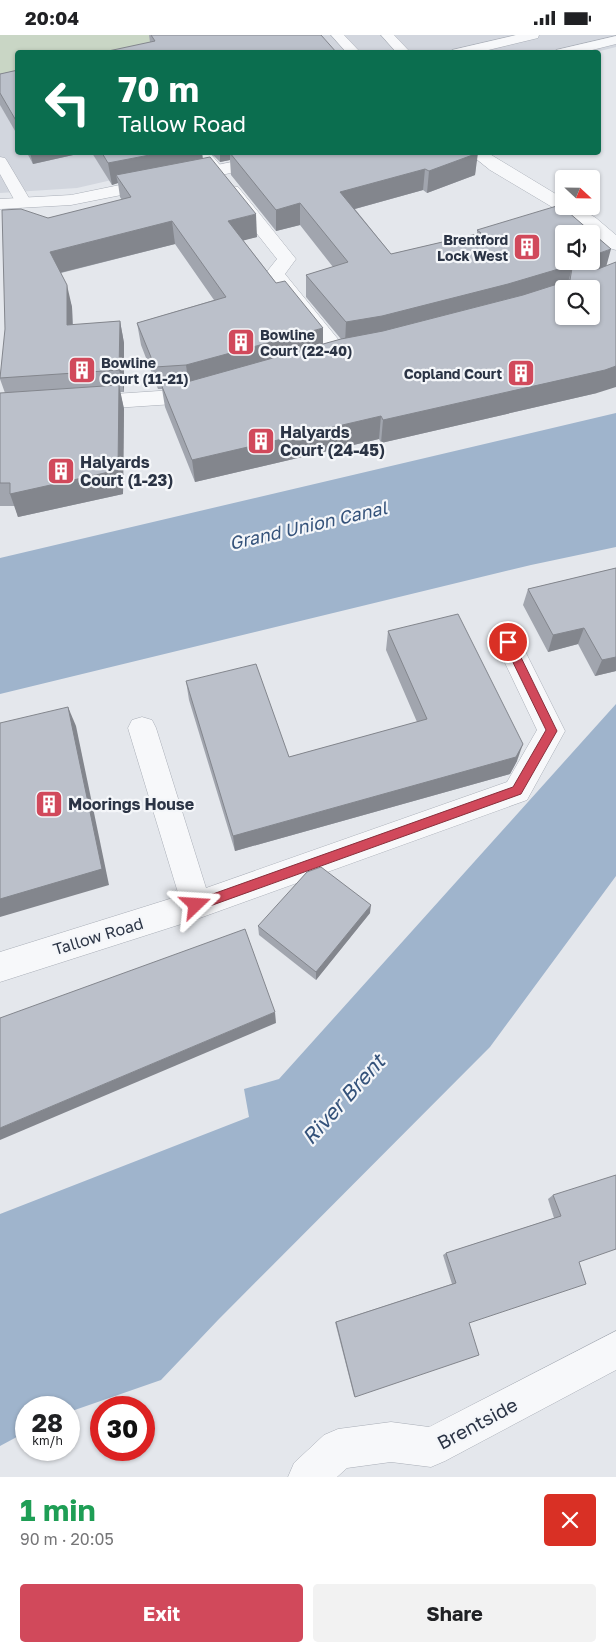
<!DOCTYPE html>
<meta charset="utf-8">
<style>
body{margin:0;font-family:"Golos Text",sans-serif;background:#f2f2f2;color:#202124;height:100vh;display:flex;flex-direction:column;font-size:19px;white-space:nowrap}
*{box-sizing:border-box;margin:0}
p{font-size:16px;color:#757577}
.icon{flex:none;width:28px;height:28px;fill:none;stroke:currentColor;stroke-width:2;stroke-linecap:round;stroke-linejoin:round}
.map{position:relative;height:1442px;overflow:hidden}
.drawer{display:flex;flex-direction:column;background:#fff;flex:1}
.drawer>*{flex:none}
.guide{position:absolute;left:15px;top:15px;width:586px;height:105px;border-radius:5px;box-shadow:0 1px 4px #0004;background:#0b6e4f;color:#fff;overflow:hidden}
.needle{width:32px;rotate:112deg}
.buttons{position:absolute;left:555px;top:135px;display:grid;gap:10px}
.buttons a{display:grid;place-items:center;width:45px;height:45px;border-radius:5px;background:#fff;box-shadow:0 1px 4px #0004;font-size:25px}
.speed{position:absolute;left:15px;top:1361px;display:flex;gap:10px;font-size:25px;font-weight:700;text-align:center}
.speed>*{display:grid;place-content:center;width:65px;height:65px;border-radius:50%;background:#fff;box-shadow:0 1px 4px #0004;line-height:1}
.speed small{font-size:12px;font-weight:400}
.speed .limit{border:8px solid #d22;background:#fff;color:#111}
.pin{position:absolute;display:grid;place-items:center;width:42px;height:42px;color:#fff;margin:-21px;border:2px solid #fff;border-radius:50%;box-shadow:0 1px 5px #0007}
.me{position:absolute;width:55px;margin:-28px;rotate:70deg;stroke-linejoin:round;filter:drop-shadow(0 0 4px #0008)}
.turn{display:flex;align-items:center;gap:18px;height:105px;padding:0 20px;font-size:22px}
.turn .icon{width:65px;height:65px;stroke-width:2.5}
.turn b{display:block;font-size:35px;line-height:42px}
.round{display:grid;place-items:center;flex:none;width:52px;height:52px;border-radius:5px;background:#f2f2f2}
.headline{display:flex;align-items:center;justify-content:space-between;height:85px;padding:0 20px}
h1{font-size:30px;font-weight:700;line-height:38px;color:#1e9e55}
.cta{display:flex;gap:10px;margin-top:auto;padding:10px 20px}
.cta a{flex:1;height:58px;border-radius:5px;background:#d1495b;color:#fff;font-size:20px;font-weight:700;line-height:58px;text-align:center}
.cta a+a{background:#f2f2f2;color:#202124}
.status{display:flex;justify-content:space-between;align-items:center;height:35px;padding:0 25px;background:#fff;direction:ltr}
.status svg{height:14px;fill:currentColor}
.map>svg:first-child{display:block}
.built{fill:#d2d6de}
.green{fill:#c9d6c5}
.water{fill:#9fb4cc}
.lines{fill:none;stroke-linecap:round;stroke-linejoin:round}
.service-casing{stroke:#a9aeb7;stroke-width:1}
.minor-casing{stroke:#a9aeb7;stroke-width:1}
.service{fill:#f7f8fa;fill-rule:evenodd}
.minor{fill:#f7f8fa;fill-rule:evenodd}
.wall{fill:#a1a5ae}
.shaded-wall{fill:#83868d}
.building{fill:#bbc0ca;stroke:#83868d;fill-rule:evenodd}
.route{fill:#d1495b;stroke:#882f3b}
.labels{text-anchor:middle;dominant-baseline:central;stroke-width:4.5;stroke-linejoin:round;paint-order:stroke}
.far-poi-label{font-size:14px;font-weight:bold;fill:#2b3445;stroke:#f4f6f9;text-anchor:end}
.poi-label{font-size:16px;font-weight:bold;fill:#2b3445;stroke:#f4f6f9;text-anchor:start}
.street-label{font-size:16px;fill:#2b3445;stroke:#f4f6f9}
.water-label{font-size:18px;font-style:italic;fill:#34527a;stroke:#f4f6f9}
.near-street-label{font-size:19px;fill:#2b3445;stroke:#f4f6f9}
.near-water-label{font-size:21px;font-style:italic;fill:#34527a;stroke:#f4f6f9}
</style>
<div class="status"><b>20:04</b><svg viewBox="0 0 49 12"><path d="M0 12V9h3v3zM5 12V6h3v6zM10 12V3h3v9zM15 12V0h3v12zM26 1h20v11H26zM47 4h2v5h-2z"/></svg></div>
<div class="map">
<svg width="616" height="1442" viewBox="0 0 616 1442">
<rect width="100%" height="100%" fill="#e4e7ec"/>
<g class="built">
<path d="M222 0H616V12L592 18H139Z"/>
<path d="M17 43 18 118H229L77 153 0 158V47Z"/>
</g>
<path class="green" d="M0 0H222L139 17 18 18 17 43 0 47Z"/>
<g class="water">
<path d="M616 378V512L531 530 0 659V523Z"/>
<path d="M616 669V841L490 1012 218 1285 161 1345 69 1377V1372H26V1397L0 1411V1179L249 1082 244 1054 279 1044Z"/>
</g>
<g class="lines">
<g class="service-casing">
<g id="service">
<path d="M331 0H344L361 18H347Z"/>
<path d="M381 0H394L411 18H397Z"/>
<path d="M516 0H539L538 3 476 18H451L452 15Z"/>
<path d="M616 1V9L580 18H555L556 15Z"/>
<path d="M196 118H210L225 136 222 139H212Z"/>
<path d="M0 122 5 123 7 126 32 168 29 171H19L16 168 0 139Z"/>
</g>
</g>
<g class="minor-casing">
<g id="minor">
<path d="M275 118H304L301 122 217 141 71 170 0 174V164L71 160Z"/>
<path d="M469 118H488L564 164V171H576L596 183 616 200V215L609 213 584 191 490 135Z"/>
<path d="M232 151 238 152 296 224 285 239 346 314 349 319 346 324 339 326 332 324 265 239 277 224 223 156 226 152Z"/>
<path d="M200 351 208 353 211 358 208 363 189 368 84 375 76 373 73 368 76 363 84 361 189 354Z"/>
<path d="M508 597 517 600 565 696 527 765 197 884 0 947V917L179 861 128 693 132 685 142 682 152 685 156 693 206 853 507 747 537 695 495 607 499 600Z"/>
<path d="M616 1296V1335L445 1426 431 1432 391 1427 347 1433 337 1442H288L294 1428 324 1400 338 1394 391 1387 429 1392Z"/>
</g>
</g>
<use href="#service" class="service"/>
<use href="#minor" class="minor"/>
</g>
<g class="wall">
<path d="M149 0H321L150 7Z"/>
<path d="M18 35V101L0 70V39Z"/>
<path d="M27 118H82L33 129Z"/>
<path d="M92 118H202L203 123 257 202 243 205 323 309 341 304 306 262V240L333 232 300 190 276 196 231 140 230 125 220 127 211 118H477L475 140 427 158 423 155 355 174 391 219 477 199V195L606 231 597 358 381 408 379 404 195 447 165 372 162 354H158L141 310 137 288 214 265 175 209 61 238 72 272 73 290 120 286 124 308V357H120L124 374 123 459 18 482 15 471H0V358H5L0 344V340L48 183 122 165 120 162 118 148 112 150Z"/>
<path d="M616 533V636L595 641 578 609 548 617 523 570 528 554Z"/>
<path d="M388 596 517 726 510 739 235 816 189 665 186 646 289 722 417 687 386 615Z"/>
<path d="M370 878 316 945 259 900 258 891Z"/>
<path d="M553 1160 579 1227 469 1288 355 1362 354 1361 335 1287 452 1249 443 1220 446 1218 554 1183 548 1164Z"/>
</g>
<g class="shaded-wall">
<path d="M30 118H82L33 129Z"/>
<path d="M160 118H202L203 131 116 140 118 148 112 150 108 128Z"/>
<path d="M220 118H268H230V125L220 127Z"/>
<path d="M478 118 475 140 427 158 429 136Z"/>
<path d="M425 134 423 155 340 178V157Z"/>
<path d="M300 168V190L276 196V175Z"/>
<path d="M256 179 257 202 230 209 228 186Z"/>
<path d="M172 186 175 209 55 239 50 217Z"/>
<path d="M611 214 605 236 570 244 572 233 567 251 345 309 346 287 575 226H591V221Z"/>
<path d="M67 250 72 272 73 312 67 290Z"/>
<path d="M120 286 124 308V357L119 335Z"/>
<path d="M323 293V315L189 352 186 330Z"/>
<path d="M616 331V352L597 358 381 408 383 385Z"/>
<path d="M119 350 124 374 123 459 18 482 10 459Z"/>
<path d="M381 381 379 404 195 447 192 425Z"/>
<path d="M584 593 578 609 548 617 553 600Z"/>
<path d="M616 622V636L595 641 602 625Z"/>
<path d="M68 672 76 691 109 850 0 882V864Z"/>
<path d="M523 709 517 726 510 739 235 816 233 801Z"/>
<path d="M371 870 370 878 316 945V937Z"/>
<path d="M275 977 276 988 0 1105V1093Z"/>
</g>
<g class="building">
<path d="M151 0H321L337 18H99L155 6Z"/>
<path d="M18 35V89L0 58V39Z"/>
<path d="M102 118H160L108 128Z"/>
<path d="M230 118H478L429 136 425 134 340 157 391 219 481 198 477 195 560 170 611 214 591 221V199H564V226H575L572 230 508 249 382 281 346 287 306 240 348 227 300 168 276 175Z"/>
<path d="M210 122 256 179 228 186 276 248 285 246 323 293 186 330 155 332 137 288 226 262 172 186 50 217 67 250V290L120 286 119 335 0 343 5 294 2 175 21 174 48 183 131 162 116 140Z"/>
<path d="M616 227V331L605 335 383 385 381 381 192 425 161 349 187 347 341 304 383 296 523 260 570 245 572 233 598 234ZM564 254H591V281H564Z"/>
<path d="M119 350 118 435 10 459V448H0V358Z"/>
<path d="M616 533V622L602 625 584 593 553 600 528 554Z"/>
<path d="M458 579 523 709 516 722 233 801 186 646 256 629 289 722 427 684 388 596Z"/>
<path d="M68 672 102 834 0 864V688Z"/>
<path d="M321 832 371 870 316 937 258 891 307 837Z"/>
<path d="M245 894 275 977 0 1093V983Z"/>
<path d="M616 1140V1214L579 1227 586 1249 469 1288 479 1320 355 1362 336 1287 456 1248 446 1218 561 1181 553 1160Z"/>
</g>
<path class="route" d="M508 603 512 604 557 696 521 759 196 876 192 875 190 870 192 866 196 865 513 752 546 695 503 607Z"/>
<defs>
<g id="building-square" transform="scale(1.4375)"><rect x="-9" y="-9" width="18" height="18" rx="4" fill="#d1495b" stroke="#f4f6f9"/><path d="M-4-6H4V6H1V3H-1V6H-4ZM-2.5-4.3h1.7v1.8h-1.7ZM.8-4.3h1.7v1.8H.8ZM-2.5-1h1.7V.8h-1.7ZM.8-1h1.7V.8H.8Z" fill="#fff"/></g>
</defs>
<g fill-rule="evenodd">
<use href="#building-square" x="527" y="212"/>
<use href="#building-square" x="241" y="307"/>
<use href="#building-square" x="82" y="335"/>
<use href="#building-square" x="521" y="338"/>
<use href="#building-square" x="261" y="406"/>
<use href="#building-square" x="61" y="436"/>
<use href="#building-square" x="49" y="769"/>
</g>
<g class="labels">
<g class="far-poi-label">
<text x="508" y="204">Brentford<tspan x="508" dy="16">Lock West</tspan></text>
<text x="260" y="299" text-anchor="start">Bowline<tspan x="260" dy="16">Court (22-40)</tspan></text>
<text x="101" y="327" text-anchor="start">Bowline<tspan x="101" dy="16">Court (11-21)</tspan></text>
<text x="502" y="338">Copland Court</text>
</g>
<g class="poi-label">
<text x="280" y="397">Halyards<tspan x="280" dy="18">Court (24-45)</tspan></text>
<text x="80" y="427">Halyards<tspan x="80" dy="18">Court (1-23)</tspan></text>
<text x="68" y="769">Moorings House</text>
</g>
<g class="street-label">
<text transform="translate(98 901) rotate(-17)">Tallow Road</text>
</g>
<g class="water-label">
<text transform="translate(308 490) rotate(-13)">Grand Union Canal</text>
</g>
<g class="near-street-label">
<text transform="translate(477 1388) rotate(-28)">Brentside</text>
</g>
<g class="near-water-label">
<text transform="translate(343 1064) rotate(-48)">River Brent</text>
</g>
</g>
</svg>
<div class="buttons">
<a><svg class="needle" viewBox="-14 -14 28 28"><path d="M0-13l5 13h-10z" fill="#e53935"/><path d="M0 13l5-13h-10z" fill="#757577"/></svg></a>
<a><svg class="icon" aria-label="sound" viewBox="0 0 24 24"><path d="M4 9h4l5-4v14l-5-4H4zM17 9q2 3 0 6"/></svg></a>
<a><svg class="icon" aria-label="search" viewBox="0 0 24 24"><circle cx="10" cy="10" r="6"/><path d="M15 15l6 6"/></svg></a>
</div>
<div class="speed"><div>28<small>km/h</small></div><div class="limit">30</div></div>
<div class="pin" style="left:508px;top:607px;background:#d93025"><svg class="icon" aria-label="arrive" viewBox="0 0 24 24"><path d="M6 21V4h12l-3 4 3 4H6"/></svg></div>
<svg class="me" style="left:196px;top:870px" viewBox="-20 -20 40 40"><path d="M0-17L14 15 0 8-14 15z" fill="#d1495b" stroke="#fff" stroke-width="4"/></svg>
<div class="guide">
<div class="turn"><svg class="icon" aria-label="left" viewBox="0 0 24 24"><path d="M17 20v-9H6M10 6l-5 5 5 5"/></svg><div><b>70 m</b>Tallow Road</div></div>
</div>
</div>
<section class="drawer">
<div class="headline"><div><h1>1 min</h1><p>90 m · 20:05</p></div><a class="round" style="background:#d93025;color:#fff"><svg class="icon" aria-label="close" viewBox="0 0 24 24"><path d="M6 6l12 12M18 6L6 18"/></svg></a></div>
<div class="cta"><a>Exit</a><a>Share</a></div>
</section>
